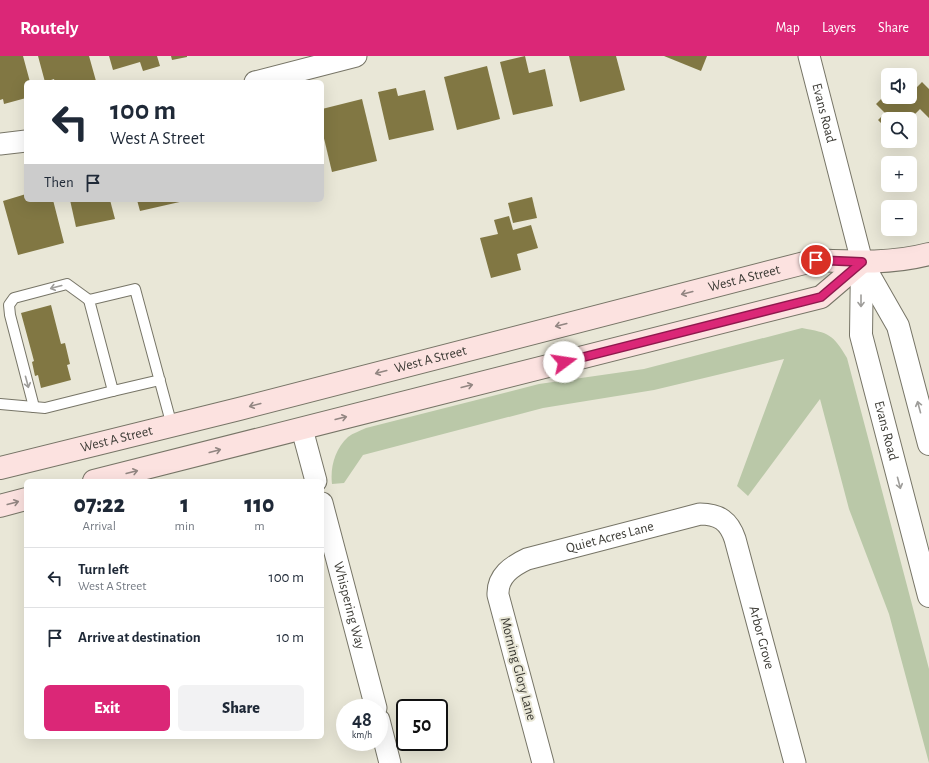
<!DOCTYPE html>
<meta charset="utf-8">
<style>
body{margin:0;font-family:"Alegreya Sans",sans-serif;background:#f2f2f3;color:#1f2937;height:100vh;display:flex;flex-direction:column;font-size:15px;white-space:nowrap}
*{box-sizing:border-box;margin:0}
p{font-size:13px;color:#747a83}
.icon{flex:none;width:22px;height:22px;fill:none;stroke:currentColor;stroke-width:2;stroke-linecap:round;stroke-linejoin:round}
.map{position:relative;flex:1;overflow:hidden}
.panel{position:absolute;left:24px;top:423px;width:300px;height:260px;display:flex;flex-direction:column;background:#fff;border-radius:6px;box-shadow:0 4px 16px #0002}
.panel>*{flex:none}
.banner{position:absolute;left:24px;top:24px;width:300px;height:122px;border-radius:6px;box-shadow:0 4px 16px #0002;background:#fff;color:#1f2937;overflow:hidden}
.buttons{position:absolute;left:881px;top:12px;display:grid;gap:8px}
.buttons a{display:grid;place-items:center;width:36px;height:36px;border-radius:6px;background:#fff;box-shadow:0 4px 16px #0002;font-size:20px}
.speed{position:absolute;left:336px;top:643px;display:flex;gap:8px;font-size:20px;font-weight:700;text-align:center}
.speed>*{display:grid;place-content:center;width:52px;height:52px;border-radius:50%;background:#fff;box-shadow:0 4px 16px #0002;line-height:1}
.speed small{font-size:10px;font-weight:400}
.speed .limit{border:2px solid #111;border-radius:6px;background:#fff;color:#111}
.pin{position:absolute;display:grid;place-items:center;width:34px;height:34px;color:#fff;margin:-17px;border:2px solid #fff;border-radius:50%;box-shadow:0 1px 4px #0007}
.me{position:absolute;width:44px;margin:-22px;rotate:76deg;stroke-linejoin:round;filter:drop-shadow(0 0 3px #0008)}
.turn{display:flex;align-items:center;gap:14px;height:84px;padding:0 20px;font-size:18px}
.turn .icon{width:52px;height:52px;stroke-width:2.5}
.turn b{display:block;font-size:28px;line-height:34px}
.then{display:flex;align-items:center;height:38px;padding:0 20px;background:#0003;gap:8px;font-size:15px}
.eta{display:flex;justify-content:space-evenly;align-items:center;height:68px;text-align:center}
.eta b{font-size:24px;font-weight:800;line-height:28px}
.primary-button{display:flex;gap:8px;margin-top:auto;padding:8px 20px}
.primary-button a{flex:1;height:46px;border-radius:6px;background:#db2777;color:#fff;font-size:16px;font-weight:800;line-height:46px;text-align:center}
.primary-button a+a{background:#f2f2f3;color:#1f2937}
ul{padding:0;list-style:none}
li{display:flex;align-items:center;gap:12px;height:60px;padding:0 20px;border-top:1px solid #e0e1e3}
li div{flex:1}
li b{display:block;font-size:15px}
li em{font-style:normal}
header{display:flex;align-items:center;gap:24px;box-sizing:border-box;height:56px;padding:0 20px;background:#db2777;color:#fff}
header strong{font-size:19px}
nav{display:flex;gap:22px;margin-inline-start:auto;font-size:14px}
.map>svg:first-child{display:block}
.green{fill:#bac8a8}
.building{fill:#817743}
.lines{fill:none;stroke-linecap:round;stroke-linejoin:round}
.service-casing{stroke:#777567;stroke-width:12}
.minor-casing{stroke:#777567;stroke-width:23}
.tertiary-casing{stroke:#777567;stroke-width:24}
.secondary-casing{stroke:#777567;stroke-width:24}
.service{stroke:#fff;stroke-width:10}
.minor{stroke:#fff;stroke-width:21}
.tertiary{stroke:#fff;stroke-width:22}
.secondary{stroke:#fce2e0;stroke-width:22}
.oneway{stroke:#9e9d9a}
.oneway2{stroke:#928682}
.route-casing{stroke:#8e194d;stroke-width:10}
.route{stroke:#db2777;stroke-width:7}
.labels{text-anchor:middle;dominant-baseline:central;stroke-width:4;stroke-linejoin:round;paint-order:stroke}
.street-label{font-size:14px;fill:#3c3b35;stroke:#e9e7d7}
</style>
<header>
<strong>Routely</strong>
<nav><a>Map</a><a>Layers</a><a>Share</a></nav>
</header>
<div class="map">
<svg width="929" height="707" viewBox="0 0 929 707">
<rect width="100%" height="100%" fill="#e9e7d7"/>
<path class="green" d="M802 272C829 277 833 278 847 302L929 613V707L889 558 849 453 820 343 748 440 737 430 784 303 654 334 543 352 363 399 344 427 332 428C330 411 335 393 348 381 353 377 360 375 366 372L539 328 644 313Z"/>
<g class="building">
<path d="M0 0H23L30 26H26V42L4 48 3 43 0 44Z"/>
<path d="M38 0H89L96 25 55 26 54 23 45 26Z"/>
<path d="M109 0H157L160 10 143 15 140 6 113 14Z"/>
<path d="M171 0H187V1L172 4Z"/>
<path d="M525 0 529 17 545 13 553 50 513 59 500 6Z"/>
<path d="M569 0H616L625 34 580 46Z"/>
<path d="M664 0H707L701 15Z"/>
<path d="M487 10 500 63 457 74 444 21Z"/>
<path d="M922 26 929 33V62L920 53 910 63H888V74L878 64 885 57 876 48 888 36V41H910V38Z"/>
<path d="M396 32 398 40 425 34 434 74 389 84 378 36Z"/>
<path d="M362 43 377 105 332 116 322 74V53Z"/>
<path d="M26 138V144H53L64 187 18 199 3 145Z"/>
<path d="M532 141 537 162 513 167 508 147Z"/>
<path d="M70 144H110L115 163 76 171Z"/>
<path d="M137 144H184V145L140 155Z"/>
<path d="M509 160 513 174 531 169 538 192 517 198 521 214 491 222 480 182 498 178 494 164Z"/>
<path d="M51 249 61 288 65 287 70 308 67 309 71 324 41 332 38 319 35 320 32 306 34 305 21 257Z"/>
</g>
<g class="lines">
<g class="service-casing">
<g id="service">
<path d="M160 324 113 335 89 244 135 233 172 370"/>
<path d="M0 348 45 352 113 335"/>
<path d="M34 351 10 259 9 249 14 242 67 228 89 244"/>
</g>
</g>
<g class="minor-casing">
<g id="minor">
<path id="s1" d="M809 0 862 206"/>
<path d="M255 26 356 0"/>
<path d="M0 88 26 85"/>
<path d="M302 373 316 425"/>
<path id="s2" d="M322 447 376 652"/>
<path d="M379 664 390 707"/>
<path id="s3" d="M543 707 498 539C497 520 512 510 527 503L700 458C719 458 729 465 735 483L795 707"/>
</g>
</g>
<g class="tertiary-casing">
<g id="tertiary">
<path id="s4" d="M862 206 861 279 929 540"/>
<path d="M862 207 898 270 929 388"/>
</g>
</g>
<g class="secondary-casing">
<g id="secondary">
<path id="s5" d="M0 412 239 353 816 204C856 206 891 208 929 198"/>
<path d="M94 425 821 241 862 206"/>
<path d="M0 450 26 443"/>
</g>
</g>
<use href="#service" class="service"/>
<use href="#minor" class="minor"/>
<use href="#tertiary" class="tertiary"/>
<use href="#secondary" class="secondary"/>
</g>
<defs><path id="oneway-shaft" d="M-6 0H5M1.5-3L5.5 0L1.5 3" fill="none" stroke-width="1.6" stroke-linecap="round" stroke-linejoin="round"/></defs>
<g class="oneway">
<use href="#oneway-shaft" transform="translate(56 231) rotate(165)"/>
<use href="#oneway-shaft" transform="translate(861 245) rotate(90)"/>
<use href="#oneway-shaft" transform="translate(27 326) rotate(75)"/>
<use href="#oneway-shaft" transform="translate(919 351) rotate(-105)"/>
<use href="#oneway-shaft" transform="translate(899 427) rotate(75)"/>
</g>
<g class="oneway2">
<use href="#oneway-shaft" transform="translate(687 237) rotate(166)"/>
<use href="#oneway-shaft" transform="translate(561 269) rotate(166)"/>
<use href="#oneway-shaft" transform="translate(381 316) rotate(165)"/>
<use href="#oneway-shaft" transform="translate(467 330) rotate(-14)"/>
<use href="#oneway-shaft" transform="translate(255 349) rotate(165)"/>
<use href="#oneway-shaft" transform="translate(341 362) rotate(-14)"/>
<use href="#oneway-shaft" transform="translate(215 395) rotate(-15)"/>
<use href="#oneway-shaft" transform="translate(132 416) rotate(-14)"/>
<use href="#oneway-shaft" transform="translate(13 447) rotate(-15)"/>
</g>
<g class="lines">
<g class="route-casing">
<path id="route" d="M564 306 821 241 862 206 816 204"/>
</g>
<use href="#route" class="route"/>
</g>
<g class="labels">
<g class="street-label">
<text stroke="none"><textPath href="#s1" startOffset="59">Evans Road</textPath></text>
<text stroke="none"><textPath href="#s5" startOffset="768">West A Street</textPath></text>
<text stroke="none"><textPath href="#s5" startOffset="444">West A Street</textPath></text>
<text stroke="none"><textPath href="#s4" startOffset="172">Evans Road</textPath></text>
<text stroke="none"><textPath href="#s5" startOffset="120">West A Street</textPath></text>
<text stroke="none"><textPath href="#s3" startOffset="309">Quiet Acres Lane</textPath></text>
<text stroke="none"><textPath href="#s2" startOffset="106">Whispering Way</textPath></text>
<text stroke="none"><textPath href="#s3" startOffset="551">Arbor Grove</textPath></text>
<text transform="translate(518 613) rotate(75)">Morning Glory Lane</text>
</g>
</g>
</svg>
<div class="buttons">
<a><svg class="icon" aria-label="sound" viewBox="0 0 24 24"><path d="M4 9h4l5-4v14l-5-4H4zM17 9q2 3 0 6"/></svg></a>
<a><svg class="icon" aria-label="search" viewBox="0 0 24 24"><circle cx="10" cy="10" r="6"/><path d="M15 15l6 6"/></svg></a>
<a>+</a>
<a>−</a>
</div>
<div class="speed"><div>48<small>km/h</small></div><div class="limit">50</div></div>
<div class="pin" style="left:816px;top:204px;background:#d93025"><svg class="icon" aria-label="arrive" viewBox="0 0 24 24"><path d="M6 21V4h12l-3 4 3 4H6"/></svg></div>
<svg class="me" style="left:564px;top:306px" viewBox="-20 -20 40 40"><circle r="19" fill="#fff"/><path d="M0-13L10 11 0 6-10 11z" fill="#db2777"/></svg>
<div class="banner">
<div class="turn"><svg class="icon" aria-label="left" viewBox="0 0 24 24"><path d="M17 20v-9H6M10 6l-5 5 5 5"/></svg><div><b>100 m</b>West A Street</div></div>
<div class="then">Then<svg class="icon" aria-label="arrive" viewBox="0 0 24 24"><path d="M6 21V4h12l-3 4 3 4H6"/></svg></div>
</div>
<section class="panel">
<div class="eta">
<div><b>07:22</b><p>Arrival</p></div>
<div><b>1</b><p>min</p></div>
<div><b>110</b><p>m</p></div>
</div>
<ul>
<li><svg class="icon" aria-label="left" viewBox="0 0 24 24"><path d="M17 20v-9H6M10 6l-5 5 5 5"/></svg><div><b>Turn left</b><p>West A Street</p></div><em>100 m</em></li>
<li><svg class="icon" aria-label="arrive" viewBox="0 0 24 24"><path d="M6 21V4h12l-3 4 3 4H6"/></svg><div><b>Arrive at destination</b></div><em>10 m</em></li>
</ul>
<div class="primary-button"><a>Exit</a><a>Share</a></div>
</section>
</div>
